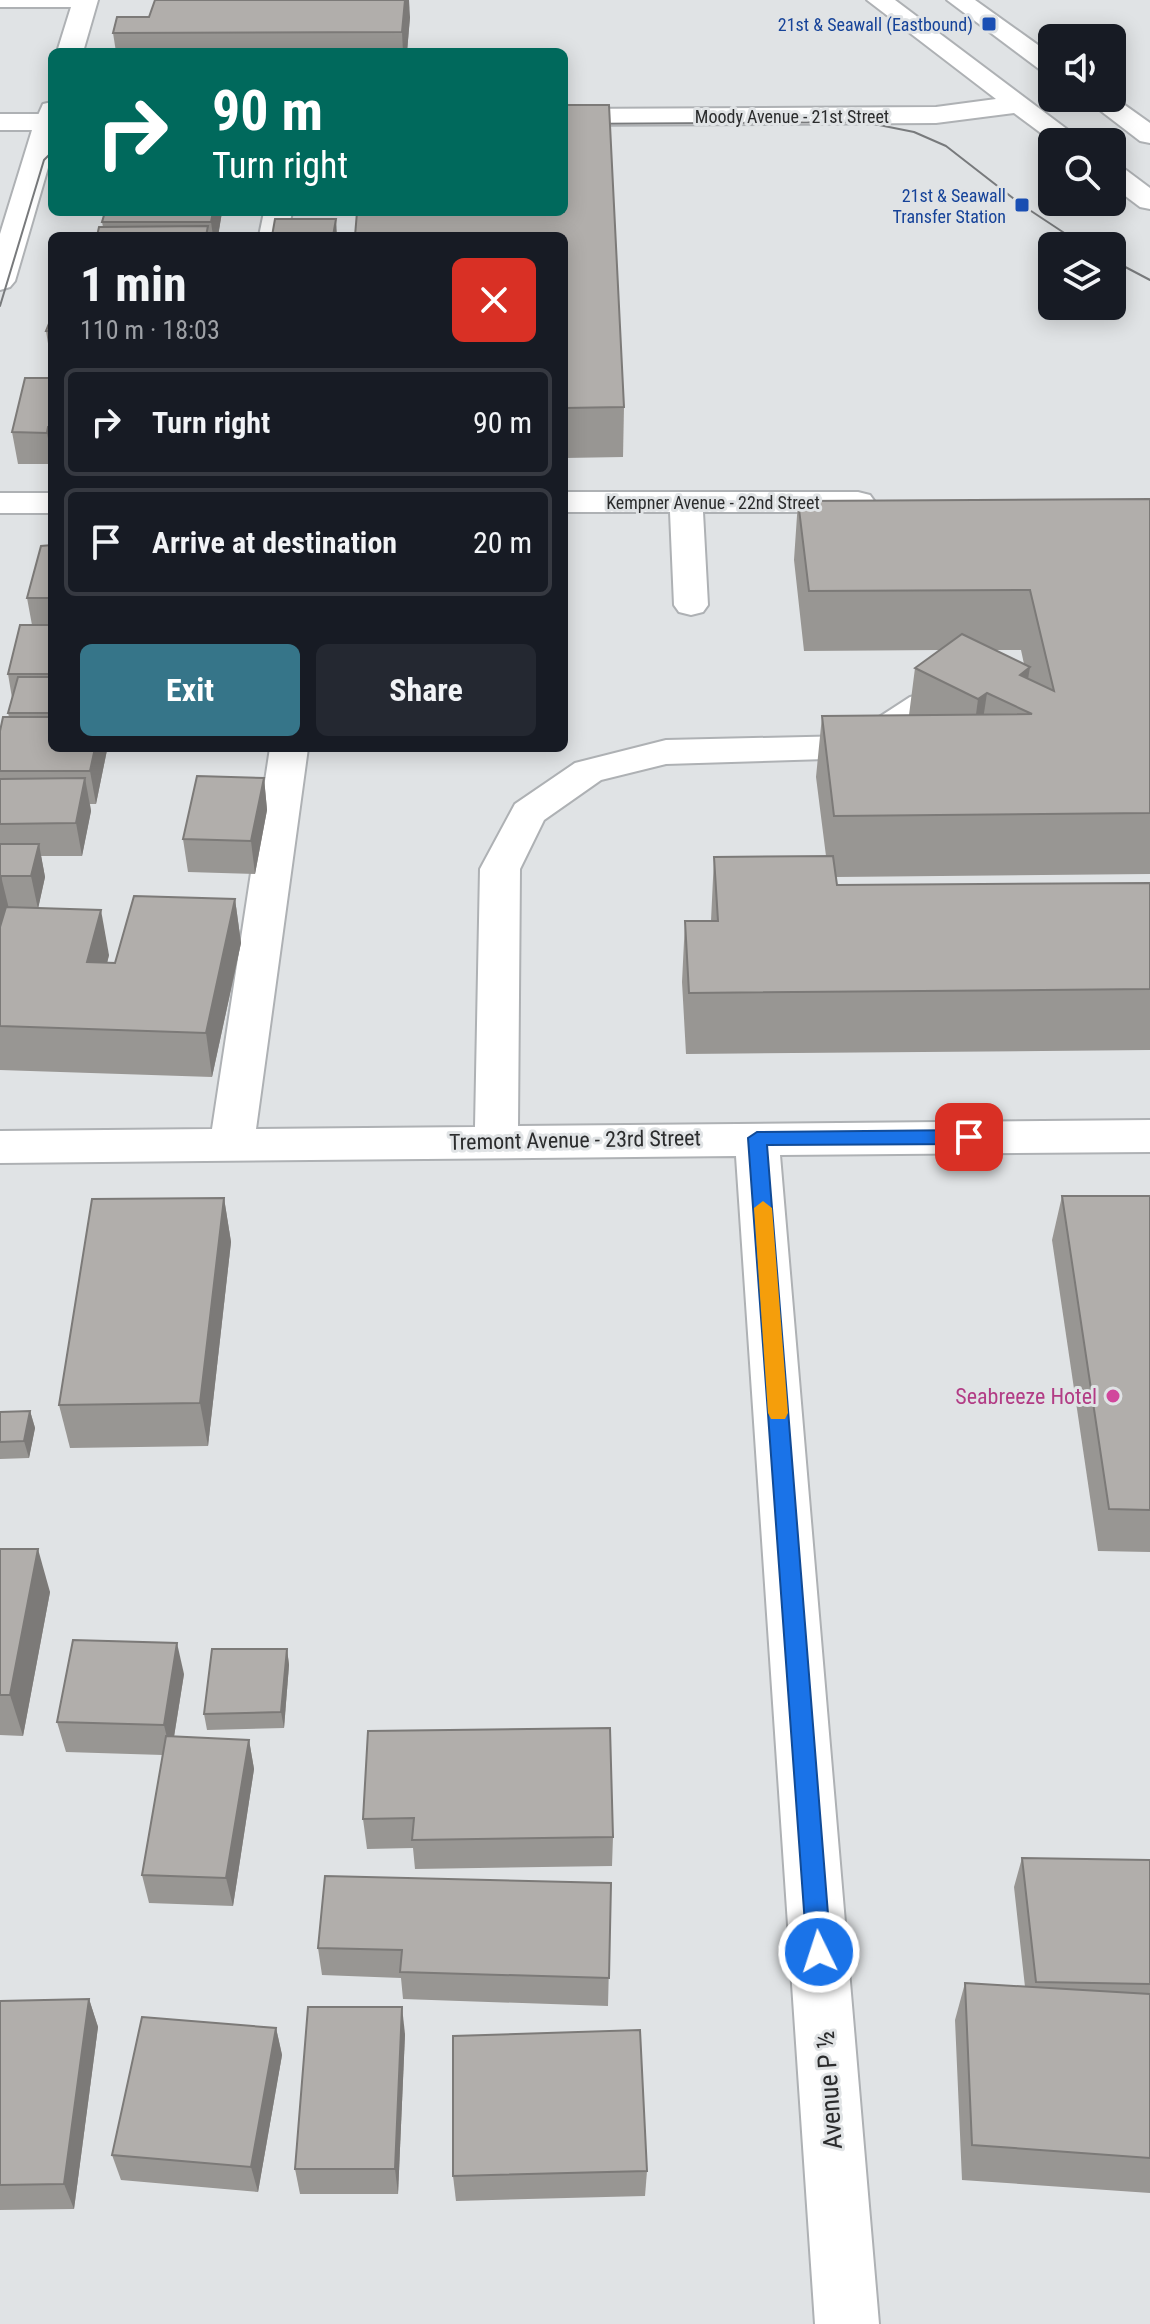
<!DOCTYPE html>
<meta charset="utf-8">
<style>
body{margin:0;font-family:"Roboto Condensed",sans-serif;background:#242831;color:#f1f3f6;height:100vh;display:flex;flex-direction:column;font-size:30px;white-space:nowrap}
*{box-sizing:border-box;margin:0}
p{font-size:26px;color:#9ea1a6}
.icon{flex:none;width:44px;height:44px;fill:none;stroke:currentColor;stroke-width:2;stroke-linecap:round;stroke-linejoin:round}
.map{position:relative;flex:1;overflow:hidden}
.side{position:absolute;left:48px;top:232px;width:520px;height:520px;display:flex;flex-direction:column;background:#171b24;border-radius:12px;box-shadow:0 4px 20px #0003}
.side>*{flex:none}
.hud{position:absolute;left:48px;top:48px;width:520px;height:168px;border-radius:12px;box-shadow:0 4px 20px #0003;background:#00695c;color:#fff;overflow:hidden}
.controls{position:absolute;left:1038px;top:24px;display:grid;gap:16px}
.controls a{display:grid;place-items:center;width:88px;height:88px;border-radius:12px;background:#171b24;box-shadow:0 4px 20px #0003;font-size:40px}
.pin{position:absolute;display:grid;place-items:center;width:68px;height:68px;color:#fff;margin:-34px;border-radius:16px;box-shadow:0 4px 12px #0006}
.me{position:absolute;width:88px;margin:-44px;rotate:356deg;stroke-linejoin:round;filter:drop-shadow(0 0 6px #0008)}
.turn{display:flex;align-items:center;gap:28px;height:168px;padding:0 32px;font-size:36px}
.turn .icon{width:104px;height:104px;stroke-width:2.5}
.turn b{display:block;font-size:56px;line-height:68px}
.round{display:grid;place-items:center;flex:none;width:84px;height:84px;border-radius:12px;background:#242831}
.head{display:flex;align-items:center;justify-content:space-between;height:136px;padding:0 32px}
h1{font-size:48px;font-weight:700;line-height:60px}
.cta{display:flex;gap:16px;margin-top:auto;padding:16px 32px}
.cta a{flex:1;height:92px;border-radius:12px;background:#367589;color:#fff;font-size:32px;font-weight:700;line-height:92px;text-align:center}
.cta a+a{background:#242831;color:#f1f3f6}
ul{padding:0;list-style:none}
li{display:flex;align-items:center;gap:24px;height:108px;margin:0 16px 12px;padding:0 16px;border:4px solid #363941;border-radius:12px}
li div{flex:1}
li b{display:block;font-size:30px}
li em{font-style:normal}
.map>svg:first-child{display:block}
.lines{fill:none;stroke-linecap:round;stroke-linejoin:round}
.minor-casing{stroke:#aeb1b4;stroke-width:4}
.major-casing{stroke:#aeb1b4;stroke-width:4}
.minor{fill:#fff;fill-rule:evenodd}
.major{fill:#fff;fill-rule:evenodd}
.tram{stroke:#787a7c;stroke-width:2}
.wall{fill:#989693;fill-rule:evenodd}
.shaded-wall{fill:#7c7a78}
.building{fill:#b1aeab;stroke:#7c7a78;stroke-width:2}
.route{fill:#1a73e8;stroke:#114b97;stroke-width:2}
.slow{fill:#f59e0b}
.transit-dot{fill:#1a4fb4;stroke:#e0e3e5;stroke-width:3}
.hotel-dot{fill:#d1479c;stroke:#e0e3e5;stroke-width:3}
.labels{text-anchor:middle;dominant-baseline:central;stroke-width:6;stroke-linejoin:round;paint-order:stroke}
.far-transit-label{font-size:18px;fill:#164399;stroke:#e0e3e5;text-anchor:end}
.far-street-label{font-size:18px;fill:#2b2c2d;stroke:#e0e3e5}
.street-label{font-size:22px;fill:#2b2c2d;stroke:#e0e3e5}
.hotel-label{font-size:22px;fill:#b23c85;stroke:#e0e3e5;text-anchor:end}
.near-street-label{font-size:26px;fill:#2b2c2d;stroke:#e0e3e5}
</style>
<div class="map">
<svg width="1150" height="2324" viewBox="0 0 1150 2324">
<rect width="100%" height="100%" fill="#e0e3e5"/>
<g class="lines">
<g class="minor-casing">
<g id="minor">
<path d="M0 0H98L83 52H57L71 7H0Z"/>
<path d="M947 0H975L1052 55V75L1043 72Z"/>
<path d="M1112 96 1150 123V143L1140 141 1084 98Z"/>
<path d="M52 102V129L39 128 35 122 43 104Z"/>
<path d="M264 212H292L287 236H259Z"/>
<path d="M564 492H858L870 495 875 502 870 509 858 512H703L708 605 703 612 691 615 679 612 674 605 670 512H564Z"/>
<rect x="0" y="493" width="52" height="20"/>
<path d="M923 694 936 697 941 705 936 713 871 755 858 758 666 764 601 780 544 820 520 869 518 1126 1150 1120V1152L780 1155 879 2324H815L736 1156 0 1163V1131L212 1129 270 748H308L256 1129 475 1127 480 869 515 804 575 763 666 740 850 736 910 697Z"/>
</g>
</g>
<g class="major-casing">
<g id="major">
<path d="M867 0H895L1084 142H1053L1014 113 936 123 564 125V109L936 107 996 99Z"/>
<path d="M0 114H52V154L15 281 10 287 0 290V234L32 130H0Z"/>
<path d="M1112 165 1122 167 1150 188V209L1140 207 1112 186Z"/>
</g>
</g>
<use href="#minor" class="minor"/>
<use href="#major" class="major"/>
<g class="tram">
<path d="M564 124 864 122 914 132 946 146 1022 205 1084 246"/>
<path d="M1112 260 1150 280"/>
<path d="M0 306 44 160 52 152"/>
</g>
</g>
<g class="wall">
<path d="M410 17 407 52H116L113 33Z"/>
<path d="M222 212 218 236H97L103 227 102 222Z"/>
<path d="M564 236 624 407 623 457 564 458Z"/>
<path d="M52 316V362H51L46 331Z"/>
<path d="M52 378V464H18L12 432Z"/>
<path d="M1150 499V874L836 877 837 885 1150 883V1050L686 1054 682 982 685 921H711L714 857 826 856 816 777 822 716 909 715 915 668 940 650 804 651 794 560 798 501ZM995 650H1021L1024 664Z"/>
<path d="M52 545V748L107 750 96 804H90L91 811 82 856H41L45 877 38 908 109 955 107 963H115L235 899 241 943 212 1077 0 1070V771L9 717 8 713 12 698 8 674 32 625 27 598Z"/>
<path d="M264 778 267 810 255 874 188 872 183 839Z"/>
<path d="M1062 1196H1150V1552L1098 1551 1052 1240Z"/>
<path d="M224 1198 231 1242 208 1446 70 1448 59 1405Z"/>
<path d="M30 1411 35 1428 29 1458 0 1459V1412Z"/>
<path d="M0 1549 50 1592 23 1736 0 1735Z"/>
<path d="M287 1649 289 1665 284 1728 207 1730 204 1714Z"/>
<path d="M184 1674 174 1737 249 1740 254 1769 233 1906 149 1903 142 1875 163 1755 66 1752 57 1722Z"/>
<path d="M368 1731 613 1837 612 1866 415 1869 413 1848 367 1849 363 1819Z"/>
<path d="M1022 1858 1150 1860V2193L962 2180 955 2020 965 1983 1025 1987 1014 1887Z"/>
<path d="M611 1883 608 2006 403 1999 401 1978 322 1975 318 1948Z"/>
<path d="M89 1999 98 2027 74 2209 0 2210V2001Z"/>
<path d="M276 2028 282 2055 258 2192 121 2180 112 2155Z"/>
<path d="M405 2034 398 2194H300L295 2169Z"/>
<path d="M647 2171 645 2196 456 2201 453 2176Z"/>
</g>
<g class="shaded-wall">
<path d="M405 0H409L410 17 407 52H403L402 32Z"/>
<path d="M213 212H222L218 236H213L211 222Z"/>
<path d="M336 219 337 236H333Z"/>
<path d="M48 427 52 449V459L47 433Z"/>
<path d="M1030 667 1023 710 1020 675Z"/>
<path d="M987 693 978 753 970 760 978 699Z"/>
<path d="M95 748H107V750L96 804 90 771Z"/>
<path d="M85 778 91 811 82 856 76 823Z"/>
<path d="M264 778 267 810 255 874 251 841Z"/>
<path d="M39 844 45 877 38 909 31 876Z"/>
<path d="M1 876 9 909 0 959V881Z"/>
<path d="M235 899 241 943 212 1077 206 1033Z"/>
<path d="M101 910 109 955 96 1007 87 962Z"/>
<path d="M224 1198 231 1242 208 1446 200 1403Z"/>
<path d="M30 1411 35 1428 29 1458 24 1441Z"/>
<path d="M38 1549 50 1592 23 1736 10 1695Z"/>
<path d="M177 1643 184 1674 171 1755 164 1725Z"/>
<path d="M287 1649 289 1665 284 1728 281 1712Z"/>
<path d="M249 1740 254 1769 233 1906 226 1878Z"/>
<path d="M89 1999 98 2027 74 2209 64 2184Z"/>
<path d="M402 2007 405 2034 398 2194 395 2169Z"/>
<path d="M276 2028 282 2055 258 2192 251 2167Z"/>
</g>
<g class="building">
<path d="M155 0H405L402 32 113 33 117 17H149Z"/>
<path d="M564 105H609L624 407 564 408V236H355L357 212H564Z"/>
<path d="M105 212H213L211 222H102Z"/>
<path d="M275 219H336L333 236H272Z"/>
<path d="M208 226 206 236H97L99 227Z"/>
<path d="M52 316V331H46Z"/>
<path d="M25 378H52V427H48L47 433 12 432Z"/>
<path d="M1150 499V813L834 816 822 716 1032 714 987 693 978 699 915 668 962 634 1030 667 1020 675 1054 691 1030 590 809 591 798 501Z"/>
<path d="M52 545V598H27L41 546Z"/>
<path d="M20 625H52V674H8Z"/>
<path d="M18 677H52V713H8Z"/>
<path d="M3 717H52V748H95L90 771H0V731Z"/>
<path d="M197 776 264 778 251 841 183 839Z"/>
<path d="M85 778 76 823 0 824V779Z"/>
<path d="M0 844H39L31 876H1L0 881Z"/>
<path d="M833 856 837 885 1150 883V989L689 993 685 921H718L714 857Z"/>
<path d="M134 896 235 899 206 1033 0 1026V927L6 907 101 910 87 962 115 963Z"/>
<path d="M1062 1196H1150V1510L1109 1509Z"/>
<path d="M224 1198 200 1403 59 1405 92 1199Z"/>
<path d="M30 1411 24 1441 0 1442V1412Z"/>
<path d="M0 1549H38L10 1695H0Z"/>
<path d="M73 1640 177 1643 164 1725 57 1722Z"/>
<path d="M212 1649H287L281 1712 204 1714Z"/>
<path d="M610 1728 613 1837 412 1840 414 1818 363 1819 368 1731Z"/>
<path d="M166 1736 249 1740 226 1878 142 1875Z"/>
<path d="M1022 1858 1150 1860V1984L1036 1982Z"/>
<path d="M325 1876 611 1883 609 1978 400 1972 402 1950 318 1948Z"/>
<path d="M965 1983 1150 1994V2158L972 2145Z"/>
<path d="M89 1999 64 2184 0 2185V2001Z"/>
<path d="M308 2007H402L395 2169H295Z"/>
<path d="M142 2017 276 2028 251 2167 112 2155Z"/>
<path d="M640 2030 647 2171 453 2176V2036Z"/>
</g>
<path class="route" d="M969 1130 978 1137 969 1144 767 1145 831 1952 827 1960 819 1963 810 1960 807 1952 748 1138 757 1132Z"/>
<path class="slow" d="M763 1201 772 1208 788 1413 785 1419H771L768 1413 754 1208Z"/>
<g class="transit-dot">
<rect x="981" y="16" width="16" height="16" rx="4"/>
<rect x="1014" y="197" width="16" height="16" rx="4"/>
</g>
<circle class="hotel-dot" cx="1113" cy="1396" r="8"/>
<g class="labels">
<g class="far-transit-label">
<text x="973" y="24">21st &amp; Seawall (Eastbound)</text>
<text x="1006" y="195">21st &amp; Seawall<tspan x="1006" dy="21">Transfer Station</tspan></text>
</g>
<g class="far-street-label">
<text x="792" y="116">Moody Avenue - 21st Street</text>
<text x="713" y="502">Kempner Avenue - 22nd Street</text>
</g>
<g class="street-label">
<text transform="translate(575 1140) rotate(-1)">Tremont Avenue - 23rd Street</text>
</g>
<g class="hotel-label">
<text x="1097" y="1396">Seabreeze Hotel</text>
</g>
<g class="near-street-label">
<text transform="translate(829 2090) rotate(-94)">Avenue P ½</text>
</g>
</g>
</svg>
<div class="controls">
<a><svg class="icon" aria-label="sound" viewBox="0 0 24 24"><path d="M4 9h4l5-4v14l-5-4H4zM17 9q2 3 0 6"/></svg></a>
<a><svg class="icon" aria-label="search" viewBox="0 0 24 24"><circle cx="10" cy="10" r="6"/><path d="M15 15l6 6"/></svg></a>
<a><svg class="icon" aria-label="layers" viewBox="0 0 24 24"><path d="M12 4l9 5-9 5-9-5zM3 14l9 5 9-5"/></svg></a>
</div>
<div class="pin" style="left:969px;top:1137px;background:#d93025"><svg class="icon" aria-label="arrive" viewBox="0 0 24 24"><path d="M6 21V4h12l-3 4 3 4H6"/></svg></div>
<svg class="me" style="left:819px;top:1952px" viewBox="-20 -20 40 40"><circle r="17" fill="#1a73e8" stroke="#fff" stroke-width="3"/><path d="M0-11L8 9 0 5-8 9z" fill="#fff"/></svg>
<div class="hud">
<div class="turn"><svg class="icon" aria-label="right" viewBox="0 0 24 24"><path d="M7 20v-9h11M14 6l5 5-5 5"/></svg><div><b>90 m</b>Turn right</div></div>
</div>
<section class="side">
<div class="head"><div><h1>1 min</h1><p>110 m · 18:03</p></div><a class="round" style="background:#d93025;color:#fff"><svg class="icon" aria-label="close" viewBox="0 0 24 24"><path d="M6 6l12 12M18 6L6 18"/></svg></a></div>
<ul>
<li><svg class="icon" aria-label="right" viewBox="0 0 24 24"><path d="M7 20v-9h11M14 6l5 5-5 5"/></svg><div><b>Turn right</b></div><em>90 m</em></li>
<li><svg class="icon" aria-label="arrive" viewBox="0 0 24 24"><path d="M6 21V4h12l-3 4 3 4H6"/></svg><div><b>Arrive at destination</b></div><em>20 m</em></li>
</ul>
<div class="cta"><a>Exit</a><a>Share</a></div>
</section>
</div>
